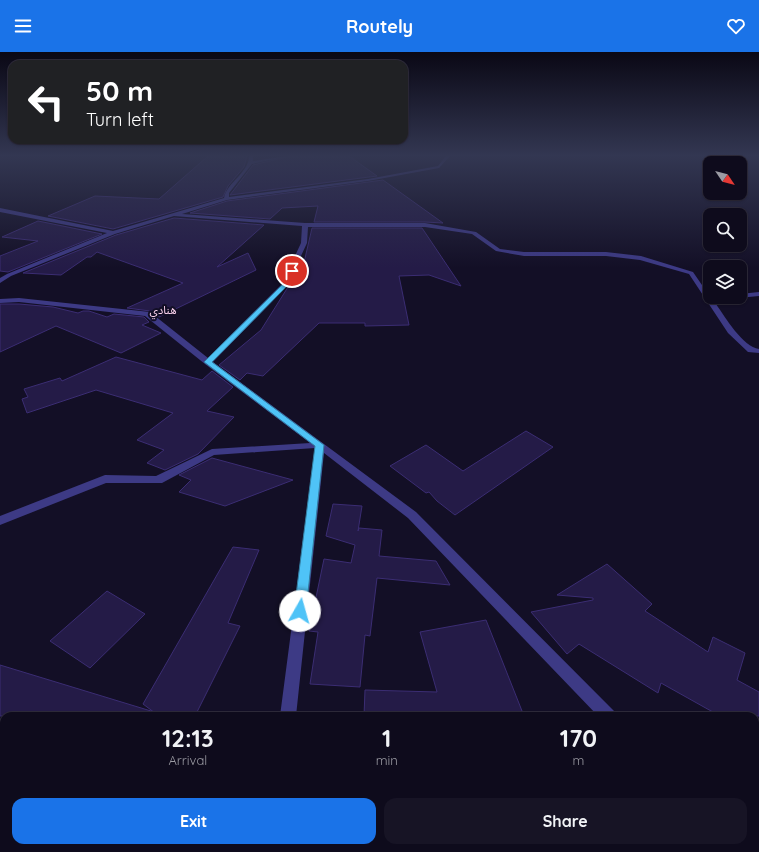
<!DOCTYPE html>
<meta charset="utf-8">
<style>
body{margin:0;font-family:Quicksand,"Noto Sans Arabic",sans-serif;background:#171425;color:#f1f3f6;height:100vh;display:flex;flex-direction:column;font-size:15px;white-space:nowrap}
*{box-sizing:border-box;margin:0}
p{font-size:13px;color:#9b9ba3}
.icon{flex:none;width:22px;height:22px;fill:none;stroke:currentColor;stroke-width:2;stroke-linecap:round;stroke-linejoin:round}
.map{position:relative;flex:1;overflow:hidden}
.details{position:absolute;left:0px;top:660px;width:759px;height:140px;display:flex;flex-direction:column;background:#0e0b1c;border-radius:12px 12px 0 0;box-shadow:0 1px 3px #0004,0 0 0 1px #2e2b3b}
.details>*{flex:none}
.hud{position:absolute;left:8px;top:8px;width:400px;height:84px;border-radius:12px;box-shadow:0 1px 3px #0004,0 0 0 1px #2e2b3b;background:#202124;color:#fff;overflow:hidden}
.needle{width:26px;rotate:125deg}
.fabs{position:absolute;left:703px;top:104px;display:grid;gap:8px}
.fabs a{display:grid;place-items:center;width:44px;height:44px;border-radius:8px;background:#0e0b1c;box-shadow:0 1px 3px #0004,0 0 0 1px #2e2b3b;font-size:20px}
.pin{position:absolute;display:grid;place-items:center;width:34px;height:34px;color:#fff;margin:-17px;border:2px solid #fff;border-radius:50%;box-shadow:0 1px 4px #0007}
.me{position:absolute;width:44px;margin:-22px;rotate:7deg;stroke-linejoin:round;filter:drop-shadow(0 0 3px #0008)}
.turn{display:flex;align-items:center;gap:14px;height:84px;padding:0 12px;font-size:18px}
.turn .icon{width:52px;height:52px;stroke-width:2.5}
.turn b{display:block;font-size:28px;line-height:34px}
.eta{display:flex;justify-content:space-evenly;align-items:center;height:68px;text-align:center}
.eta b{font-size:24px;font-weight:700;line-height:28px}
.primary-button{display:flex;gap:8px;margin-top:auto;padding:8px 12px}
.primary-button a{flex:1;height:46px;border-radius:12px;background:#1a73e8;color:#fff;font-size:16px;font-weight:700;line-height:46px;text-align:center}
.primary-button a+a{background:#171425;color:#f1f3f6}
header{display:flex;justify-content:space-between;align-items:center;height:52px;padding:0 12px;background:#1a73e8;color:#fff;font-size:18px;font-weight:700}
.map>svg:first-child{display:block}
.building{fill:#241b47;stroke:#3b2d73}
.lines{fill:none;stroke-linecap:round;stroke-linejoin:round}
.minor{fill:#3d3a85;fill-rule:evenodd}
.route{fill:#4fc3f7;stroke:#337fa1}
.labels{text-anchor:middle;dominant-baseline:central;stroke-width:4;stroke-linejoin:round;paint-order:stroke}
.far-quarter-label{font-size:11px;fill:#ffd6f0;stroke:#130f26}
</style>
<header><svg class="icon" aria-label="menu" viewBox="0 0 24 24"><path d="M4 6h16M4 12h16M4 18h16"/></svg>Routely<svg class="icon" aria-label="heart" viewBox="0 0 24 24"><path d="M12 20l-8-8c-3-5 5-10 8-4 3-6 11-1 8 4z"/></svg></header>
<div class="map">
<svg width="759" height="800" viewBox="0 0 759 800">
<rect width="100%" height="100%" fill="#130f26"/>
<g class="building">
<path d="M208 104H247L244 115 228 134 223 145 113 177 48 164 95 144 159 147Z"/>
<path d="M291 104H349L377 124 230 143 253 113Z"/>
<path d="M383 128 443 171 425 170H314L318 154 282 156 270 167 190 161 227 149Z"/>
<path d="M174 166 264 173 217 215 248 201 256 218 159 265 150 259 127 256 183 231 97 200 91 205H87L61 223 23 221 116 183Z"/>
<path d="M38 169 102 182 8 220 0 219V204L38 189 2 185Z"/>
<path d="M312 176H422L461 234 429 223 399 224 409 273 365 274V271H319L263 324 247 321 240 328 219 313 261 278 288 235 298 215H303Z"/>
<path d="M0 252H19L53 255 78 261 83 259H89L107 265 114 262 144 265 149 270 142 273 161 281 121 301 56 274 0 300Z"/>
<path d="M116 305 202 328 212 319 233 335 207 359 234 365 198 402 165 418 147 411 164 398 137 388 173 361 96 338 27 361 22 347 28 345 24 337 60 326 62 329Z"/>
<path d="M526 379 553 395 455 463 437 449 429 440 426 441 390 414 426 393 463 419Z"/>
<path d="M212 406 293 428 225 454 179 440 191 428 179 423Z"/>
<path d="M333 452 362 454 358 479 359 476 382 478 379 504 436 509 450 533 377 526 370 584 365 583 360 635 310 632 318 580 309 579 324 507 351 511 355 493 326 484Z"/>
<path d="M233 495 259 498 228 571 240 574 195 664H159L143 652Z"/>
<path d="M607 512 652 552 645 559 708 600 713 585 745 601 737 628 759 640V664H720L661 631 658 641 579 592 567 602 531 560 593 548V546L557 543Z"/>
<path d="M107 539 145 562 90 616 50 589Z"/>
<path d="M486 568 524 664H364L365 638 437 640 420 580Z"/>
<path d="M0 613 151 659 150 664H0Z"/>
</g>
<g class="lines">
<g class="minor">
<path d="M249 104H253V109L290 104 252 112 229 141V145L368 127 438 114 446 104H450L439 116 368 129 227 148 182 162 305 171H425L476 180 500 197 524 200H606L641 204 693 220 713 249 727 245H740V242L759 240V244L738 246 716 252C725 265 743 295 759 297V301L748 300 728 281 689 222 640 208 606 204H524L496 199 472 182 425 175H308L307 191 287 234 213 310 416 460 614 659 617 664H598L408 466 324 401 296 664H280L315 396 214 403 162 431H106L0 473V464L105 423 156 424 212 397 310 391 205 312 145 264 19 250 0 251V247L19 246 150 260 208 306 282 232 301 191 302 174 174 164 115 182 11 224 0 231V226L7 222 107 181 0 160V156L113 179 224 146C227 130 249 121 249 104Z"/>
<rect x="263" y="796" width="18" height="4"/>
<path d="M730 796H750L752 800H732Z"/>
</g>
</g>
<linearGradient id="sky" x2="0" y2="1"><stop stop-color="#0a0815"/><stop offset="0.48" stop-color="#333752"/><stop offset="1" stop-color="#333752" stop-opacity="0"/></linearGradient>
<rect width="759" height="216" fill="url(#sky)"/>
<path class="route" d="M292 217 294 219 287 234 212 310 324 393 306 559 305 562 300 564 296 562 294 559 315 394 204 310 283 232 289 219Z"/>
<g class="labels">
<g class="far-quarter-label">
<text x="163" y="258">هنادي</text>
</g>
</g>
</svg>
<div class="fabs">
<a><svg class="needle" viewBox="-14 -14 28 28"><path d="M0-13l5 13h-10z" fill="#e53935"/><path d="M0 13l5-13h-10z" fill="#9b9ba3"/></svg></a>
<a><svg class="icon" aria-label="search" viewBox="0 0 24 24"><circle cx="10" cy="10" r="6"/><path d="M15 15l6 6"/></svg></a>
<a><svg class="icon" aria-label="layers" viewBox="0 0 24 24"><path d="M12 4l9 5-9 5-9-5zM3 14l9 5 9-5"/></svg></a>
</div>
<div class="pin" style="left:292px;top:219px;background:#d93025"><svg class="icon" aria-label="arrive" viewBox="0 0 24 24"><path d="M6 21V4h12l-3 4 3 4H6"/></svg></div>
<svg class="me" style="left:300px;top:559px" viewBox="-20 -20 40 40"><circle r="19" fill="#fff"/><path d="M0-13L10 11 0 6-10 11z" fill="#4fc3f7"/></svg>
<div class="hud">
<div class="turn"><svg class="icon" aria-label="left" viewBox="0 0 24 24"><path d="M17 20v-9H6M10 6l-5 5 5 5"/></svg><div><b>50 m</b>Turn left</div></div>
</div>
<section class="details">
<div class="eta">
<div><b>12:13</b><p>Arrival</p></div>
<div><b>1</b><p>min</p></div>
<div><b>170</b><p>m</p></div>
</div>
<div class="primary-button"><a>Exit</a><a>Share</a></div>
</section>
</div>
